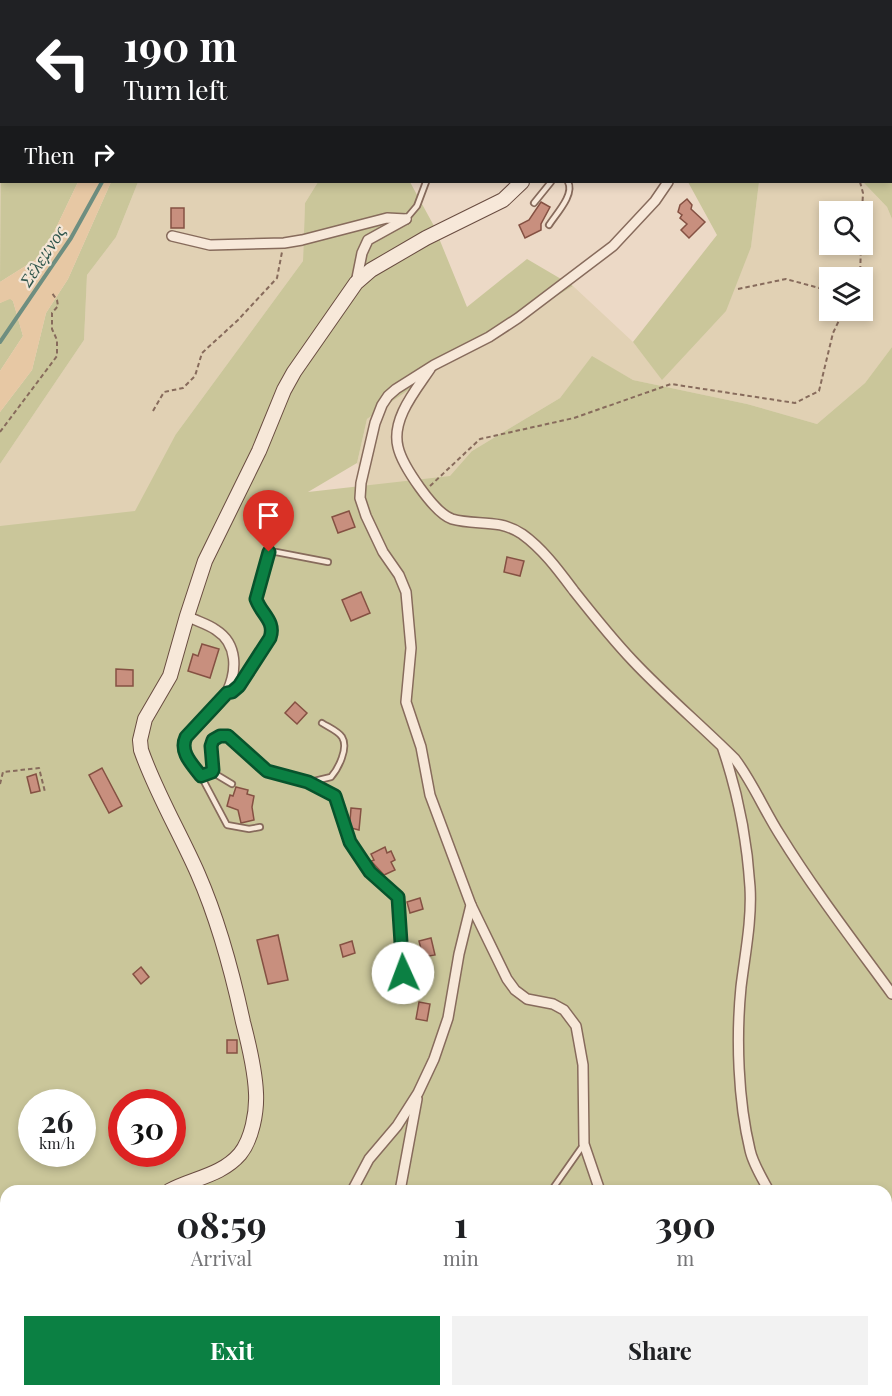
<!DOCTYPE html>
<meta charset="utf-8">
<style>
body{margin:0;font-family:"Playfair Display",serif;background:#f2f2f2;color:#202124;height:100vh;display:flex;flex-direction:column;font-size:22px;white-space:nowrap}
*{box-sizing:border-box;margin:0}
p{font-size:20px;color:#757577}
.icon{flex:none;width:33px;height:33px;fill:none;stroke:currentColor;stroke-width:2;stroke-linecap:round;stroke-linejoin:round}
.map{position:relative;flex:1;overflow:hidden}
.details{position:absolute;left:0px;top:1185px;width:892px;height:212px;display:flex;flex-direction:column;background:#fff;border-radius:18px 18px 0 0;box-shadow:0 3px 9px #0003}
.details>*{flex:none}
.banner{position:absolute;left:0px;top:0px;width:892px;height:183px;box-shadow:0 3px 9px #0003;background:#202124;color:#fff;overflow:hidden}
.fabs{position:absolute;left:819px;top:201px;display:grid;gap:12px}
.fabs a{display:grid;place-items:center;width:54px;height:54px;border-radius:0px;background:#fff;box-shadow:0 3px 9px #0003;font-size:30px}
.speed{position:absolute;left:18px;top:1089px;display:flex;gap:12px;font-size:30px;font-weight:700;text-align:center}
.speed>*{display:grid;place-content:center;width:78px;height:78px;border-radius:50%;background:#fff;box-shadow:0 3px 9px #0003;line-height:1}
.speed small{font-size:15px;font-weight:400}
.speed .limit{border:9px solid #d22;background:#fff;color:#111}
.pin{position:absolute;display:grid;place-items:center;width:51px;height:51px;color:#fff;margin:-62px -26px;border-radius:50% 50% 50% 0;rotate:-45deg;box-shadow:0 0 6px #0007}
.pin .icon{rotate:45deg}
.me{position:absolute;width:66px;margin:-33px;rotate:358deg;stroke-linejoin:round;filter:drop-shadow(0 0 4px #0008)}
.turn{display:flex;align-items:center;gap:21px;height:126px;padding:0 24px;font-size:27px}
.turn .icon{width:78px;height:78px;stroke-width:2.5}
.turn b{display:block;font-size:42px;line-height:51px}
.then{display:flex;align-items:center;height:57px;padding:0 24px;background:#0003;gap:12px;font-size:22px}
.eta{display:flex;justify-content:space-evenly;align-items:center;height:102px;text-align:center}
.eta b{font-size:36px;font-weight:700;line-height:42px}
.cta{display:flex;gap:12px;margin-top:auto;padding:12px 24px}
.cta a{flex:1;height:69px;border-radius:0px;background:#0b8043;color:#fff;font-size:24px;font-weight:700;line-height:69px;text-align:center}
.cta a+a{background:#f2f2f2;color:#202124}
.map>svg:first-child{display:block}
.farmland{fill:#e1d1b4;fill-rule:evenodd}
.green{fill:#cac69a;fill-rule:evenodd}
.sand{fill:#e7c8a4}
.lines{fill:none;stroke-linecap:round;stroke-linejoin:round}
.stream{stroke:#6e8e80;stroke-width:4}
.building{fill:#c88f7e;stroke:#855143;stroke-width:1.5}
.lane-casing{stroke:#876b5c;stroke-width:8}
.street-casing{stroke:#876b5c;stroke-width:12}
.secondary-casing{stroke:#694c40;stroke-width:16}
.path{stroke:#876b5c;stroke-width:2;stroke-dasharray:4.5 3;stroke-linecap:butt}
.lane{stroke:#f7e8d9;stroke-width:4.5}
.street{stroke:#f7e8d9;stroke-width:9}
.secondary{stroke:#f7e8d9;stroke-width:14}
.route-casing{stroke:#07532c;stroke-width:15}
.route{stroke:#0b8043;stroke-width:10}
.labels{text-anchor:middle;dominant-baseline:central;stroke-width:4.5;stroke-linejoin:round;paint-order:stroke}
.water-label{font-size:18px;font-style:italic;fill:#30564d;stroke:#f4e5d5}
</style>
<div class="map">
<svg width="892" height="1396" viewBox="0 0 892 1396">
<rect width="100%" height="100%" fill="#ecd9c6"/>
<g class="farmland">
<path d="M168 0H593L168 2Z"/>
<path d="M138 182H318L305 203 303 261 176 434 416 592 357 463 367 419 440 368 573 286 633 342 662 379 751 247 759 182H863L887 207 892 219V347L865 383 817 424 747 404 633 380 592 357 560 398 472 451 892 974V1396H0V464L84 340 87 275 116 237ZM830 212H862V244H830ZM830 278H862V310H830ZM32 1102H82V1154H32ZM122 1102H172V1154H122ZM6 1191H886V1390H6Z"/>
</g>
<g class="green">
<path d="M593 0H892V219L887 207 863 182H891V2H591Z"/>
<path d="M1 100 2 182H78L43 255 0 282Z"/>
<path d="M111 182H138L116 237 87 275 84 340 0 464V412L32 370 46 313 68 279Z"/>
<path d="M318 182H410L434 226 467 307 527 259 573 286 440 368 367 419 357 463 308 492 450 476 472 451 560 398 592 356 633 380 747 404 817 424 865 383 892 347V1396H0V526L135 511 176 434 303 261 305 203ZM32 1102H82V1154H32ZM122 1102H172V1154H122ZM6 1191H886V1390H6Z"/>
<path d="M688 182H759L751 247 726 311 662 380 633 342 717 235Z"/>
<path d="M10 298 13 301 23 336 0 371V303Z"/>
</g>
<path class="sand" d="M78 182H111L68 279 46 313 32 370 0 412V371L23 336 13 301 10 299 0 303V282L43 255Z"/>
<g class="lines">
<g class="stream">
<path d="M110 0V2"/>
<path d="M0 342 71 238 102 182"/>
</g>
</g>
<g class="building">
<path d="M687 199 692 205 691 209 705 222 689 238 681 230 687 224 680 218 682 215 678 212 680 205Z"/>
<path d="M541 202 550 207 541 224V230L525 238 519 225 529 220Z"/>
<rect x="171" y="208" width="13" height="20"/>
<path d="M349 511 355 527 338 533 332 517Z"/>
<path d="M507 557 524 561 520 576 504 572Z"/>
<path d="M361 592 370 613 351 621 342 600Z"/>
<path d="M202 644 219 649 210 678 188 671 193 654 198 656Z"/>
<path d="M116 669 133 670V686H116Z"/>
<path d="M295 702 307 713 297 724 285 713Z"/>
<path d="M102 768 122 806 109 813 89 775Z"/>
<path d="M36 774 40 791 31 793 27 777Z"/>
<path d="M236 787 248 790 247 794 254 796 252 807 254 820 241 823 238 810 227 806 230 795 233 796Z"/>
<path d="M351 808 361 809 359 830 351 828 350 821Z"/>
<path d="M385 847 387 853 391 851 395 860 391 862 395 870 384 875 371 861 374 860 371 854Z"/>
<path d="M420 898 423 909 410 913 407 902Z"/>
<path d="M278 935 288 980 268 984 257 940Z"/>
<path d="M431 938 435 955 423 957 419 941Z"/>
<path d="M352 941 355 953 343 957 340 945Z"/>
<path d="M141 967 149 977 141 984 133 974Z"/>
<path d="M419 1002 430 1004 427 1021 416 1019Z"/>
<rect x="227" y="1040" width="10" height="13"/>
</g>
<g class="lines">
<g class="lane-casing">
<g id="lane">
<path d="M534 203 551 182"/>
<path d="M406 219 417 206 426 182"/>
<path d="M549 225C556 214 575 194 568 182"/>
<path d="M227 693 232 691 239 686 272 633 271 623 256 599 268 553 276 552 328 562"/>
<path d="M212 772 232 784"/>
<path d="M201 776 227 825 249 829 260 827"/>
<path d="M310 782 331 777C338 769 349 748 342 737 338 731 328 727 322 723"/>
<path d="M551 1191 584 1144"/>
<path d="M0 1321 6 1314"/>
<path d="M0 1339 6 1345"/>
</g>
</g>
<g class="street-casing">
<g id="street">
<path d="M733 2 734 0"/>
<path d="M172 236 210 245 284 243 302 240 387 218 406 219"/>
<path d="M356 283 362 253 368 240 406 219"/>
<path d="M430 369C416 390 391 419 398 447 402 465 434 513 452 519 476 526 498 518 522 534 543 549 559 571 574 591 593 615 612 639 633 661 665 695 702 726 735 759 753 783 764 810 780 835 814 890 854 942 892 994"/>
<path d="M187 616C196 621 208 624 216 630 238 644 237 671 227 692 220 706 198 725 186 737 179 752 192 764 201 776L212 772 213 770 211 746 213 740 220 736H228L267 771 308 782 335 796 338 803 345 830 350 842 370 872 398 897 403 973"/>
<path d="M723 749C738 794 747 839 750 887 752 920 745 954 741 987 736 1038 738 1100 750 1150 753 1164 762 1178 769 1191"/>
<path d="M471 905 507 979 515 990 527 999 553 1004 564 1010 576 1026 583 1065 584 1144 600 1191"/>
<path d="M352 1191 369 1159 397 1126 418 1093 434 1059 448 1018 459 954 471 905 430 795 421 747 406 702 411 648 406 592 399 575 383 552 366 516 360 498 361 483 375 423 382 405 388 396 396 389 434 365 489 337 518 318 613 246 655 201 668 182"/>
<path d="M400 1191 417 1099"/>
<path d="M867 1390 868 1396"/>
<path d="M278 1396 279 1390"/>
<path d="M306 1396 313 1390"/>
</g>
</g>
<g class="secondary-casing">
<g id="secondary">
<path d="M486 0 488 2"/>
<path d="M169 1191C193 1178 221 1176 240 1154 252 1139 257 1112 256 1093 255 1069 249 1045 243 1022 232 971 219 922 198 874 180 833 156 793 141 750L140 740 145 719 170 676 187 616 205 561 259 451 284 390 294 372 356 283 371 270 426 238 503 200 522 182"/>
<path d="M42 1390 46 1396"/>
</g>
</g>
<g class="path">
<path d="M71 2 73 0"/>
<path d="M0 136 2 135"/>
<path d="M860 182 863 193 862 212"/>
<path d="M860 278 861 244"/>
<path d="M738 289 786 279 830 291"/>
<path d="M153 411 164 392 183 388 195 376 202 353 238 320 277 278 282 252"/>
<path d="M0 432 57 356V340L52 329V313L58 306 57 300 52 293"/>
<path d="M430 486 480 439 574 418 671 384 795 403 819 391 833 333 844 310"/>
<path d="M0 784 3 772 39 768 45 792"/>
<path d="M771 1390 776 1396"/>
</g>
<use href="#lane" class="lane"/>
<use href="#street" class="street"/>
<use href="#secondary" class="secondary"/>
</g>
<g class="lines">
<g class="route-casing">
<path id="route" d="M269 552 256 599C261 614 276 621 270 638L239 686 232 692 227 693 186 737C179 752 192 764 201 776L212 772 213 770 211 746 213 740 220 736H228L267 771 308 782 335 796 350 842 370 872 398 897 403 973"/>
</g>
<use href="#route" class="route"/>
</g>
<g class="labels">
<g class="water-label">
<text transform="translate(42 256) rotate(-57)">Σέλεμνος</text>
</g>
</g>
</svg>
<div class="fabs">
<a><svg class="icon" aria-label="search" viewBox="0 0 24 24"><circle cx="10" cy="10" r="6"/><path d="M15 15l6 6"/></svg></a>
<a><svg class="icon" aria-label="layers" viewBox="0 0 24 24"><path d="M12 4l9 5-9 5-9-5zM3 14l9 5 9-5"/></svg></a>
</div>
<div class="speed"><div>26<small>km/h</small></div><div class="limit">30</div></div>
<div class="pin" style="left:269px;top:552px;background:#d93025"><svg class="icon" aria-label="arrive" viewBox="0 0 24 24"><path d="M6 21V4h12l-3 4 3 4H6"/></svg></div>
<svg class="me" style="left:403px;top:973px" viewBox="-20 -20 40 40"><circle r="19" fill="#fff"/><path d="M0-13L10 11 0 6-10 11z" fill="#0b8043"/></svg>
<div class="banner">
<div class="turn"><svg class="icon" aria-label="left" viewBox="0 0 24 24"><path d="M17 20v-9H6M10 6l-5 5 5 5"/></svg><div><b>190 m</b>Turn left</div></div>
<div class="then">Then<svg class="icon" aria-label="right" viewBox="0 0 24 24"><path d="M7 20v-9h11M14 6l5 5-5 5"/></svg></div>
</div>
<section class="details">
<div class="eta">
<div><b>08:59</b><p>Arrival</p></div>
<div><b>1</b><p>min</p></div>
<div><b>390</b><p>m</p></div>
</div>
<div class="cta"><a>Exit</a><a>Share</a></div>
</section>
</div>
